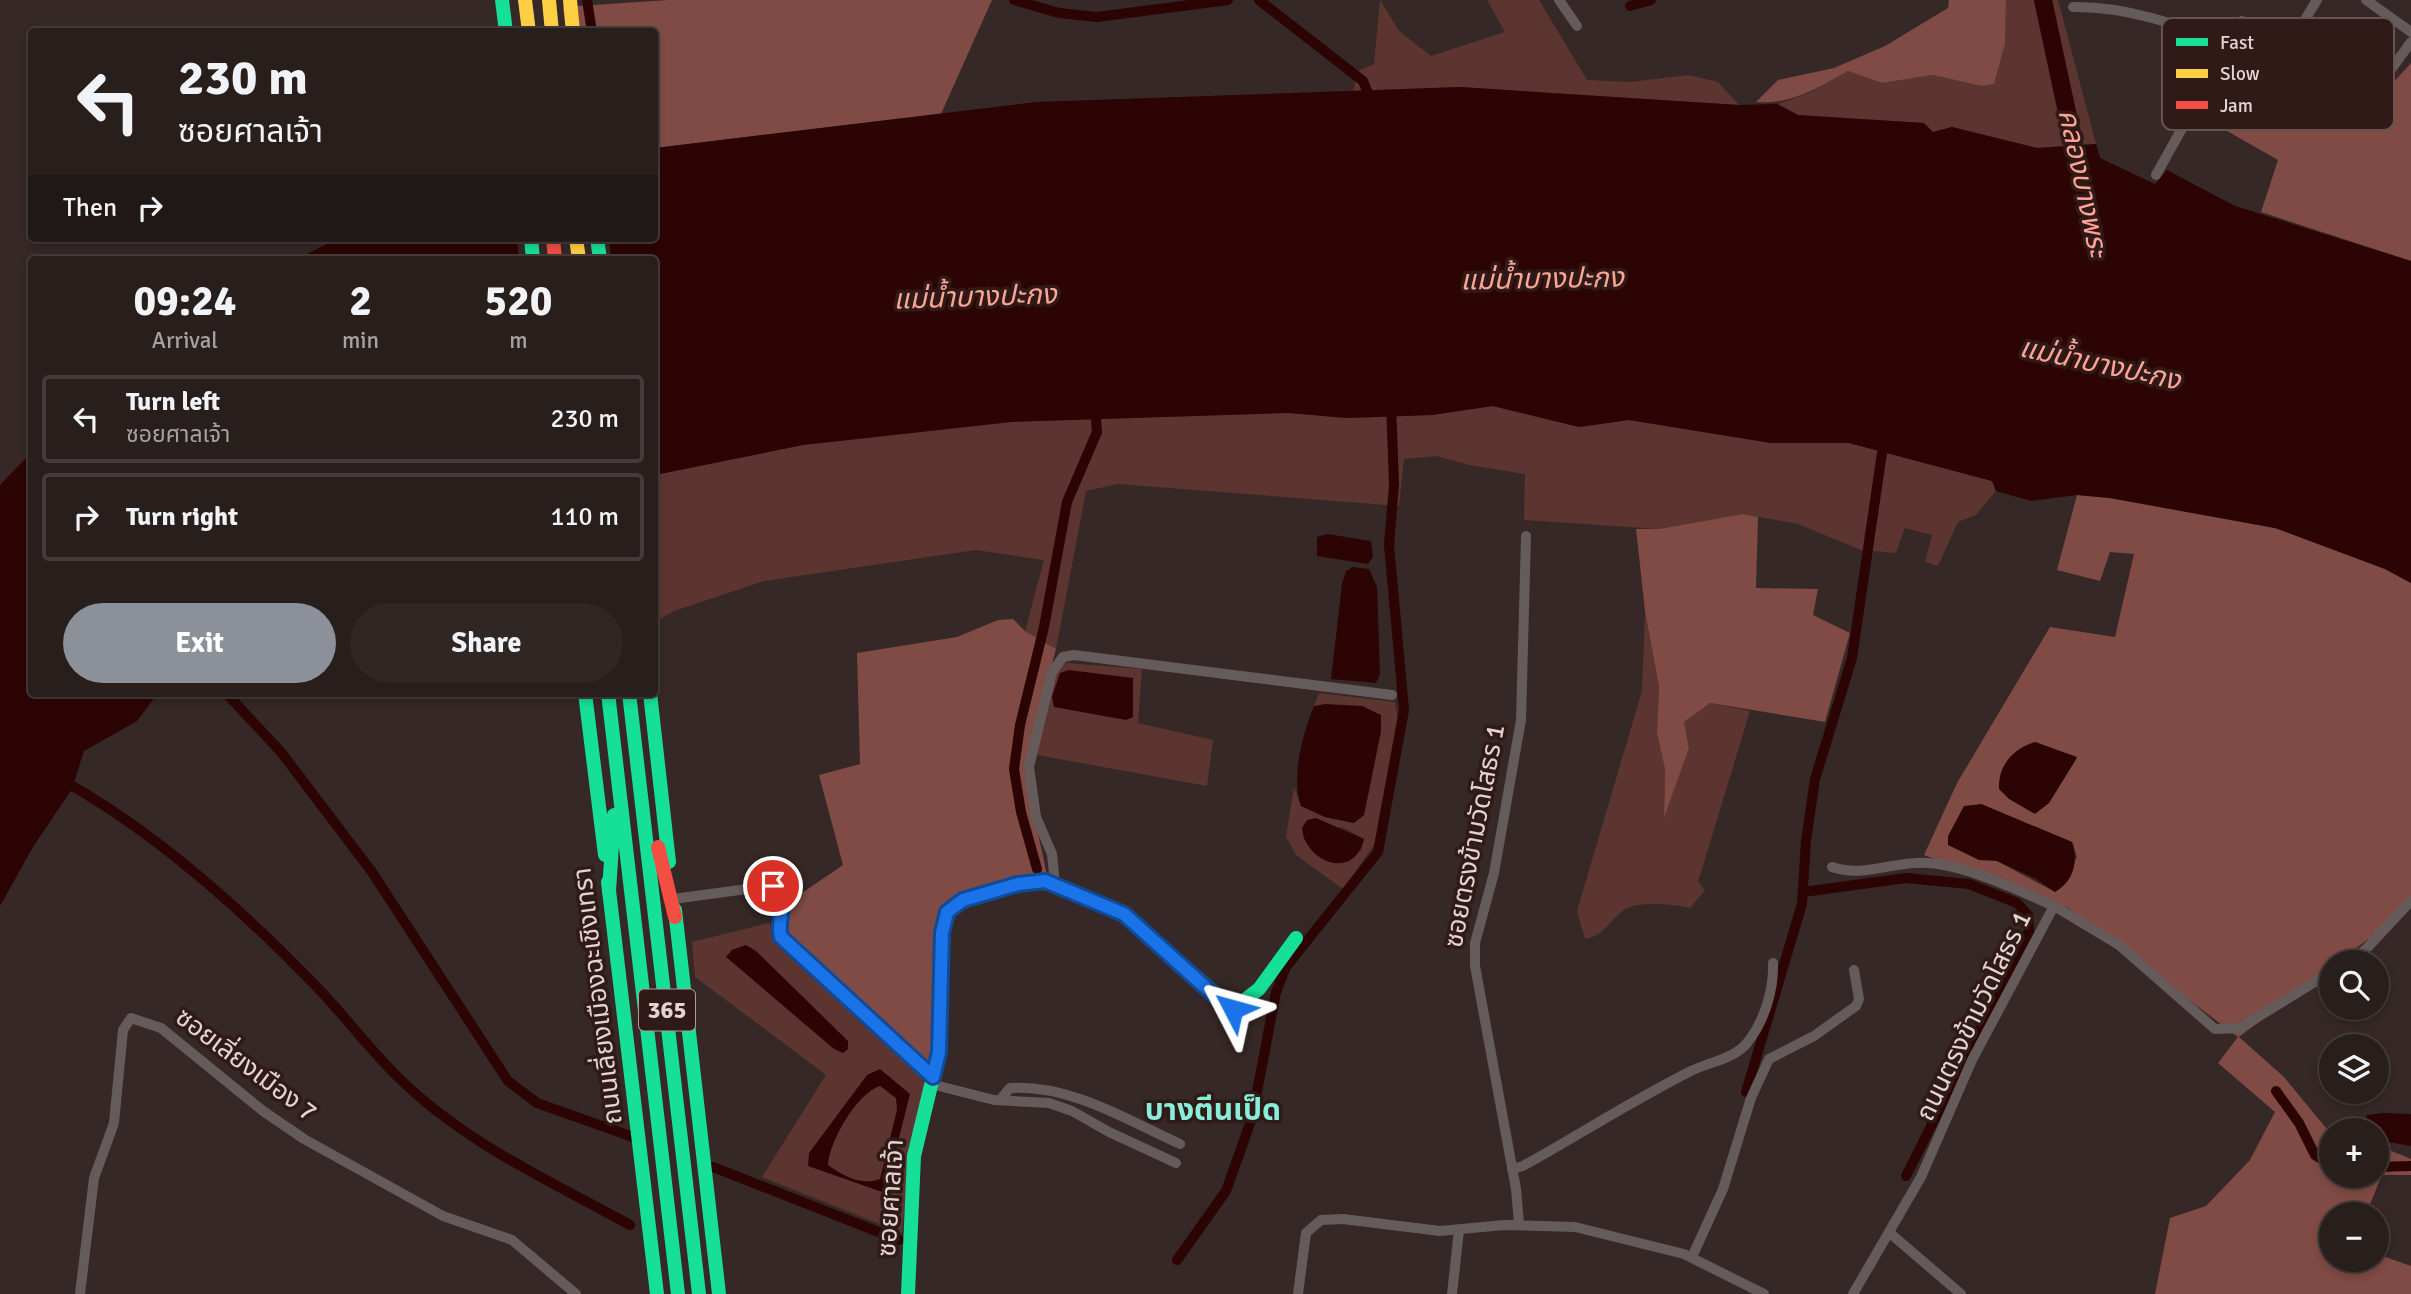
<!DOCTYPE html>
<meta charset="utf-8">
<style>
body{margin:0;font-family:Signika,"Noto Sans Thai",sans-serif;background:#302725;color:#f1f3f6;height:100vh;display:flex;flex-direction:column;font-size:26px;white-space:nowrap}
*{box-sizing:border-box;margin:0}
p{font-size:23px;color:#a5a2a3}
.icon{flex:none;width:38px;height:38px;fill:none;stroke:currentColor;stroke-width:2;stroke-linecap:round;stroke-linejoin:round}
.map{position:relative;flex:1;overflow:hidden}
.drawer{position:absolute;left:28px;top:256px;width:630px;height:441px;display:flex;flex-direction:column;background:#281e1c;border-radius:7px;box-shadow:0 4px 10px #0003,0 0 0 2px #443c3b}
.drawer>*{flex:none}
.top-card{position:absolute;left:28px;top:28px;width:630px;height:214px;border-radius:7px;box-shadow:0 4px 10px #0003,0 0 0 2px #443c3b;background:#281e1c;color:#f1f3f6;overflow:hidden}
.buttons{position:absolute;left:2319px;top:950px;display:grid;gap:14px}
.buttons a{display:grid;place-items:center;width:70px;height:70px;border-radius:50%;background:#281e1c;box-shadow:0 4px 10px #0003,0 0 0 2px #443c3b;font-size:35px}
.pin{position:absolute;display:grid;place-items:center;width:60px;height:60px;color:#fff;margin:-30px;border:4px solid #fff;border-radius:50%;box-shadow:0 2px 7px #0007}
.me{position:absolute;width:77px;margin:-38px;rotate:309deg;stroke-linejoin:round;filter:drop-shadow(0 0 5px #0008)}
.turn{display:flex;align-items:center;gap:24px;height:147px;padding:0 35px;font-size:32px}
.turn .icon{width:91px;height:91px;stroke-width:2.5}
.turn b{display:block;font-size:49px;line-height:60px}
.then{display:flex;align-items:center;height:66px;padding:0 35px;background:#0003;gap:14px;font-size:26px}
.eta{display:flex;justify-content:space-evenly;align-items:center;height:119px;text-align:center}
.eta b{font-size:42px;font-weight:700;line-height:49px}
.action{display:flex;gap:14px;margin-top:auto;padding:14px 35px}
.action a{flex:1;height:80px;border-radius:42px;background:#8c9099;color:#fff;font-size:28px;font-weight:700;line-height:80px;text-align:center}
.action a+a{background:#302725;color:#f1f3f6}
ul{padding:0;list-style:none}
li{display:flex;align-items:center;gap:21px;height:88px;margin:0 14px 10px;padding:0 21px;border:4px solid #443c3b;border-radius:7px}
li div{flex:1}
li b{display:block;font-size:26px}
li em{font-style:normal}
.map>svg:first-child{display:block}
.green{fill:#5d3530;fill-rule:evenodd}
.forest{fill:#7f4b44;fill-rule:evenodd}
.water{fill:#2c0403;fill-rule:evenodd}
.pier{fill:#352826}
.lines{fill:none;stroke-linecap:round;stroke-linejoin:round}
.canal{stroke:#2c0403;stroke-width:10}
.river{stroke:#2c0403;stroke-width:18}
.street{stroke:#655b5a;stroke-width:10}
.fast{stroke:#16e098;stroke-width:14}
.slow{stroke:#ffcf43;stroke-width:14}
.jam{stroke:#f24e42;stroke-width:14}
.route-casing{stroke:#114b97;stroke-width:18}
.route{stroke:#1a73e8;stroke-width:12}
.labels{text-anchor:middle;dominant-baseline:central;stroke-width:7;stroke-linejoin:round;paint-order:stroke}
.shield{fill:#301a17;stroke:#ae9c99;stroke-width:2}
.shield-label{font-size:24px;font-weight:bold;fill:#e4d4d1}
.street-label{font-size:26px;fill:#e4d4d1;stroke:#301a17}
.water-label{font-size:28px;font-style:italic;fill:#fda496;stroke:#301a17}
.quarter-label{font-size:30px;font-weight:bold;fill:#88edd9;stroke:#301a17}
.key{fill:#301a17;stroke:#66524f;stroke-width:2}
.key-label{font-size:19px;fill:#e4d4d1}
</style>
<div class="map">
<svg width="2411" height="1294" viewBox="0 0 2411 1294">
<rect width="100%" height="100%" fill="#352826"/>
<g class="green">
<path d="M1380 0 1399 31 1431 56 1505 32 1487 0H1539L1587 80 1630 82 1689 75 1718 82 1739 105 1460 87 1353 91 1358 71 1374 64Z"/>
<path d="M2006 0H2058L2096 144 2037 148 1952 127 1933 132 1924 123 1798 115 1778 104 1811 92 1848 71 1882 83 1933 75 1981 86 2005 43Z"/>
<path d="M1492 406 1579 427 1629 420 1771 443H1849L1992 481 1996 491 1976 515 1958 522 1938 566 1925 562 1932 535 1905 528 1896 553 1861 550 1798 524 1743 514 1659 529 1524 520 1525 474 1469 465 1436 456 1404 459 1399 506 1118 484 1086 491 1056 649 1025 631 1044 560 976 550 764 581 674 611 655 622 654 475 803 445 1011 422 1288 413 1347 418 1432 415Z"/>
<path d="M1645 611 1659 687 1657 733 1665 769 1664 816 1689 748 1684 722 1710 703 1750 711 1698 882 1705 890 1690 908C1675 904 1637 901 1624 910 1609 921 1604 936 1585 939L1577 911 1642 691Z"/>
<path d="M1067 663 1142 669 1138 723 1213 740 1207 786 1037 755 1054 676 1059 665Z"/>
<path d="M1319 693 1395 702 1398 720 1378 839 1343 889 1296 855 1286 837 1294 787 1301 806 1325 817 1354 823 1364 815 1381 731 1362 706H1314ZM1342 827 1364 839 1361 851 1333 863 1314 851 1303 838Z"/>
<path d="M769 923 922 1075 924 1086 911 1151 902 1233 762 1177 826 1075 695 977 692 942Z"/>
</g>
<g class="forest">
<path d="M668 0H992L941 114 655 148 654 32 566 31 563 7Z"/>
<path d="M1949 0H2006L2005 43 1994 84 1981 86 1933 75 1882 83 1848 71C1818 88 1791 105 1756 102L1778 80 1834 68 1885 46 1948 8Z"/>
<path d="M2235 39 2306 79 2330 75 2367 111 2411 63V261L2261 212 2278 160 2199 115Z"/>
<path d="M2077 495 2110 498 2275 528 2385 569 2411 583V908L2337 962H2331V967L2239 1037 2284 1077 2331 1134V1176H2376L2377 1145 2411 1159V1175H2382L2366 1214H2331V1260H2376L2377 1254 2411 1266V1294H2155L2170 1218 2206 1206 2250 1160 2275 1112 2218 1063 2238 1037 2068 908 1924 855 1957 783 2050 627 2115 637 2134 554 2110 552 2100 581 2057 570ZM2035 742 2077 758 2049 803ZM1981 804 2072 842 2077 857 2055 892 1997 861Z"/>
<path d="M1743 514 1758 517 1756 588 1818 589 1813 615 1850 633 1825 722 1710 703 1684 722 1689 748 1664 818 1665 769 1657 733 1659 687 1645 611 1636 529H1659Z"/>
<path d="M1013 619 1025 631 1056 649 1024 768 1047 875 978 891 945 907 933 1060 928 1068 786 935 777 910 843 865 819 775 860 764 857 653 957 637 998 620Z"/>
</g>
<g class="water">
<path d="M1460 87 1739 105 1777 104 1798 115 1924 123 1933 132 1952 127 2037 148 2096 144 2100 158 2155 184 2167 170 2235 206 2411 261V583L2385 569 2275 528 2110 498 2077 495 2031 501 1996 491 1992 481 1849 443H1771L1629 420 1579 427 1493 406 1432 415 1347 418 1288 413 1011 422 803 445 655 475 654 259H297L339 238H654L655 148 1036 102Z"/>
<path d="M31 453 32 693H158L137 721 84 751 72 789 33 847 0 906V485Z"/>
<path d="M1327 534 1371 541 1373 557 1368 564 1317 556V537Z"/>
<path d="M1353 567 1369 569 1377 587 1380 674 1376 683 1331 679 1342 584 1346 571Z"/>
<path d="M1069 670 1133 678V717L1126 720 1054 707 1052 697 1060 673Z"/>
<path d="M1325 704 1362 706 1381 715V731L1364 815 1354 823 1325 817 1301 806C1291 776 1302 736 1314 706Z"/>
<path d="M2035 742 2077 757 2049 803 2035 814 2009 799 1999 789C1998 765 2013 749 2035 742Z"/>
<path d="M1981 804 2072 842C2079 862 2073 882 2055 892L2036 879 1997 861 1979 860 1948 845V836L1964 806Z"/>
<path d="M1316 818 1364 839C1353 883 1304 860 1302 828L1307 820Z"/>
<path d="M746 945 756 951 848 1041V1049L843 1053 834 1049 726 957 732 950Z"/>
<path d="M880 1069 910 1094 885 1193 808 1166 809 1153 867 1075ZM880 1086 896 1098 897 1110 880 1179C862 1186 843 1176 828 1165 829 1142 857 1093 880 1086Z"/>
<path d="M2382 1113 2411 1114V1146L2377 1140 2376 1130H2363L2367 1115Z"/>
</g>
<path class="pier" d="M517 238H609L611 259H519Z"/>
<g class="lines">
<g class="canal">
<path d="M587 0 592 32"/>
<path d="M1014 0 1059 13 1097 17 1228 0"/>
<path d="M1259 0 1363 81 1372 103"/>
<path d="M1630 6 1651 0"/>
<path d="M226 693 281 752 372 872 508 1081 537 1103 633 1137"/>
<path d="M60 779C150 828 241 909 312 982 342 1012 367 1047 398 1077 463 1142 550 1181 630 1225"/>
<path d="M1037 869 1021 812 1014 769 1020 725 1044 627 1067 502 1097 432 1095 406"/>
<path d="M1803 892 1906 878 1969 884 2017 903 2028 915 2029 931 1906 1176"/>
<path d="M2276 1091 2299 1123 2315 1155 2331 1165"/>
<path d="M1746 1092 1802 904 1806 841 1815 779 1852 658 1884 439"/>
<path d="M713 1167 899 1240"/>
<path d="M2376 1167 2411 1166"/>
<path d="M1177 1260 1226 1191 1252 1118 1276 992 1286 967 1378 852 1404 710 1389 545 1394 485 1391 402"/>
</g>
<path class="river" d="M2043 0 2079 168"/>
<g class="street">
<path d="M1559 0 1577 26"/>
<path d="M2366 0 2411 32"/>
<path d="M2073 7C2126 6 2179 25 2227 44"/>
<path d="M2366 104 2411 42"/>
<path d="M2156 175 2242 21 2291 42 2317 0"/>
<path d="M1832 867C1861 877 1887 864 1916 863 1956 860 2018 890 2054 906"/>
<path d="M1055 884 1052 854 1036 817 1029 767 1052 672 1063 657 1074 655 1392 695"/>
<path d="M673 899 769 886 777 889C788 904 775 920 781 937L933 1077"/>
<path d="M2345 962 2365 950 2411 901"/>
<path d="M931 1084 994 1100 1049 1103 1072 1111 1109 1132 1176 1163"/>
<path d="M1000 1100 1010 1088C1070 1084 1127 1120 1180 1144"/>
<path d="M1512 1169 1523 1166C1579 1135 1633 1100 1691 1071 1709 1062 1734 1059 1747 1043 1764 1022 1774 990 1773 963"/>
<path d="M1519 1224 1516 1189 1475 966V943L1494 873 1521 720 1526 536"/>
<path d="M1891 1234 1961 1294"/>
<path d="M1692 1257 1723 1189 1751 1098 1769 1059 1814 1036 1856 1006 1859 999 1854 970"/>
<path d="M80 1294 94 1178 114 1123 123 1030 131 1018 161 1028 263 1111 304 1139 443 1216 512 1240 576 1294"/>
<path d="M1298 1294 1306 1233 1321 1220 1343 1219 1440 1231 1504 1225 1575 1227 1684 1254 1764 1294"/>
<path d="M1452 1294 1459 1230"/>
<path d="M1853 1294 1921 1177 1972 1060 2054 906 2119 945 2215 1029 2240 1028 2331 972"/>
</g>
<g class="fast">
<path d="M502 0 506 32"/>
<path d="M531 238 533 259"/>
<path d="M597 238 600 259"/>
<path d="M585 693 605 855"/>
<path d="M608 693 678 1294"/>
<path d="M629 693 699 1294"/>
<path d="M650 693 669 862"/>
<path d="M608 882 657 1294"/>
<path d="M609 891 614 815"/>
<path d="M675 910 719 1294"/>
<path d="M908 1294 914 1156 939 1052 942 933 951 907 963 900 1027 882 1055 884 1131 919 1233 1009 1259 989 1296 938"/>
</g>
<g class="slow">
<path d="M525 0 529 32"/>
<path d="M549 0 552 32"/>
<path d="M570 0 573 32"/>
<path d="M576 238 579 259"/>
</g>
<g class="jam">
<path d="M553 238 555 259"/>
<path d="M658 847 675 917"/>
</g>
</g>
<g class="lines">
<g class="route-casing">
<path id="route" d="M773 886C792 899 775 920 781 937L933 1077 939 1052 942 933 947 912 963 900 1018 884 1045 881 1124 914 1224 1004 1233 1009"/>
</g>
<use href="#route" class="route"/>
</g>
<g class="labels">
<rect class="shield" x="639" y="989.5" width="56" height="41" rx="5"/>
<g class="shield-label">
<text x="667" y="1010">365</text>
</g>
<g class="street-label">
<text transform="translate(1475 836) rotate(-79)">ซอยตรงข้ามวัดโสธร 1</text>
<text transform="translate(598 996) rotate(-97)">ถนนเลี่ยงเมืองฉะเชิงเทรา</text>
<text transform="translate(1974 1016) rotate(-64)">ถนนตรงข้ามวัดโสธร 1</text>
<text transform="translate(246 1065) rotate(37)">ซอยเลี่ยงเมือง 7</text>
<text transform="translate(891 1198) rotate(-86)">ซอยศาลเจ้า</text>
</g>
<g class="water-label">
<text transform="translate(2083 183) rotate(78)">คลองบางพระ</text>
<text transform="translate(1542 279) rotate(-1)">แม่น้ำบางปะกง</text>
<text transform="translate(975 297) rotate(-2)">แม่น้ำบางปะกง</text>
<text transform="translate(2100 364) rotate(12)">แม่น้ำบางปะกง</text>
</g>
<g class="quarter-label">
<text x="1213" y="1110">บางตีนเป็ด</text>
</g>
</g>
<rect x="2162" y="18" width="232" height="112" rx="10" class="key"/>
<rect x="2176" y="38" width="32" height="8" fill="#16e098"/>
<rect x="2176" y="69" width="32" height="9" fill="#ffcf43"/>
<rect x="2176" y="101" width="32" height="8" fill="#f24e42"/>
<g class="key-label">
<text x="2220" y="49">Fast</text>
<text x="2220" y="80">Slow</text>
<text x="2220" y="112">Jam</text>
</g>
</svg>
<div class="buttons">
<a><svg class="icon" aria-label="search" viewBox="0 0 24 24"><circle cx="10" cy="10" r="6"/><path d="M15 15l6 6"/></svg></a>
<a><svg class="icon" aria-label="layers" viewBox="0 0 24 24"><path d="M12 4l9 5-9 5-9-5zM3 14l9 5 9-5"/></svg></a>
<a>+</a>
<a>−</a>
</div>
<div class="pin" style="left:773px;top:886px;background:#d93025"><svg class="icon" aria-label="arrive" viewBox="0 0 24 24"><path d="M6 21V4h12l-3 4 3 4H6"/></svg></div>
<svg class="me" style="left:1233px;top:1009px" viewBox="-20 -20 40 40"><path d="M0-17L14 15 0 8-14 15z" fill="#1a73e8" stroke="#fff" stroke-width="4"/></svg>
<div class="top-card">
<div class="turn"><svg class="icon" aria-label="left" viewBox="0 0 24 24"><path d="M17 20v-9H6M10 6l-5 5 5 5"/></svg><div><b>230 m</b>ซอยศาลเจ้า</div></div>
<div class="then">Then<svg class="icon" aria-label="right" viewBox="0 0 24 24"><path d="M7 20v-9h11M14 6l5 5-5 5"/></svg></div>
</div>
<section class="drawer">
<div class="eta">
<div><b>09:24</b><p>Arrival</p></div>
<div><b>2</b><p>min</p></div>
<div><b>520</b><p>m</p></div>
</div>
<ul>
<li><svg class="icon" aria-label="left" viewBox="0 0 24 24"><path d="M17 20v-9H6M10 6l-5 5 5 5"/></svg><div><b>Turn left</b><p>ซอยศาลเจ้า</p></div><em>230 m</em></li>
<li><svg class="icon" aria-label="right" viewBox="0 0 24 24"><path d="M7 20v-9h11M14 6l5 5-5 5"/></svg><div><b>Turn right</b></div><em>110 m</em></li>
</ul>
<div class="action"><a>Exit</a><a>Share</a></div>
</section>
</div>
